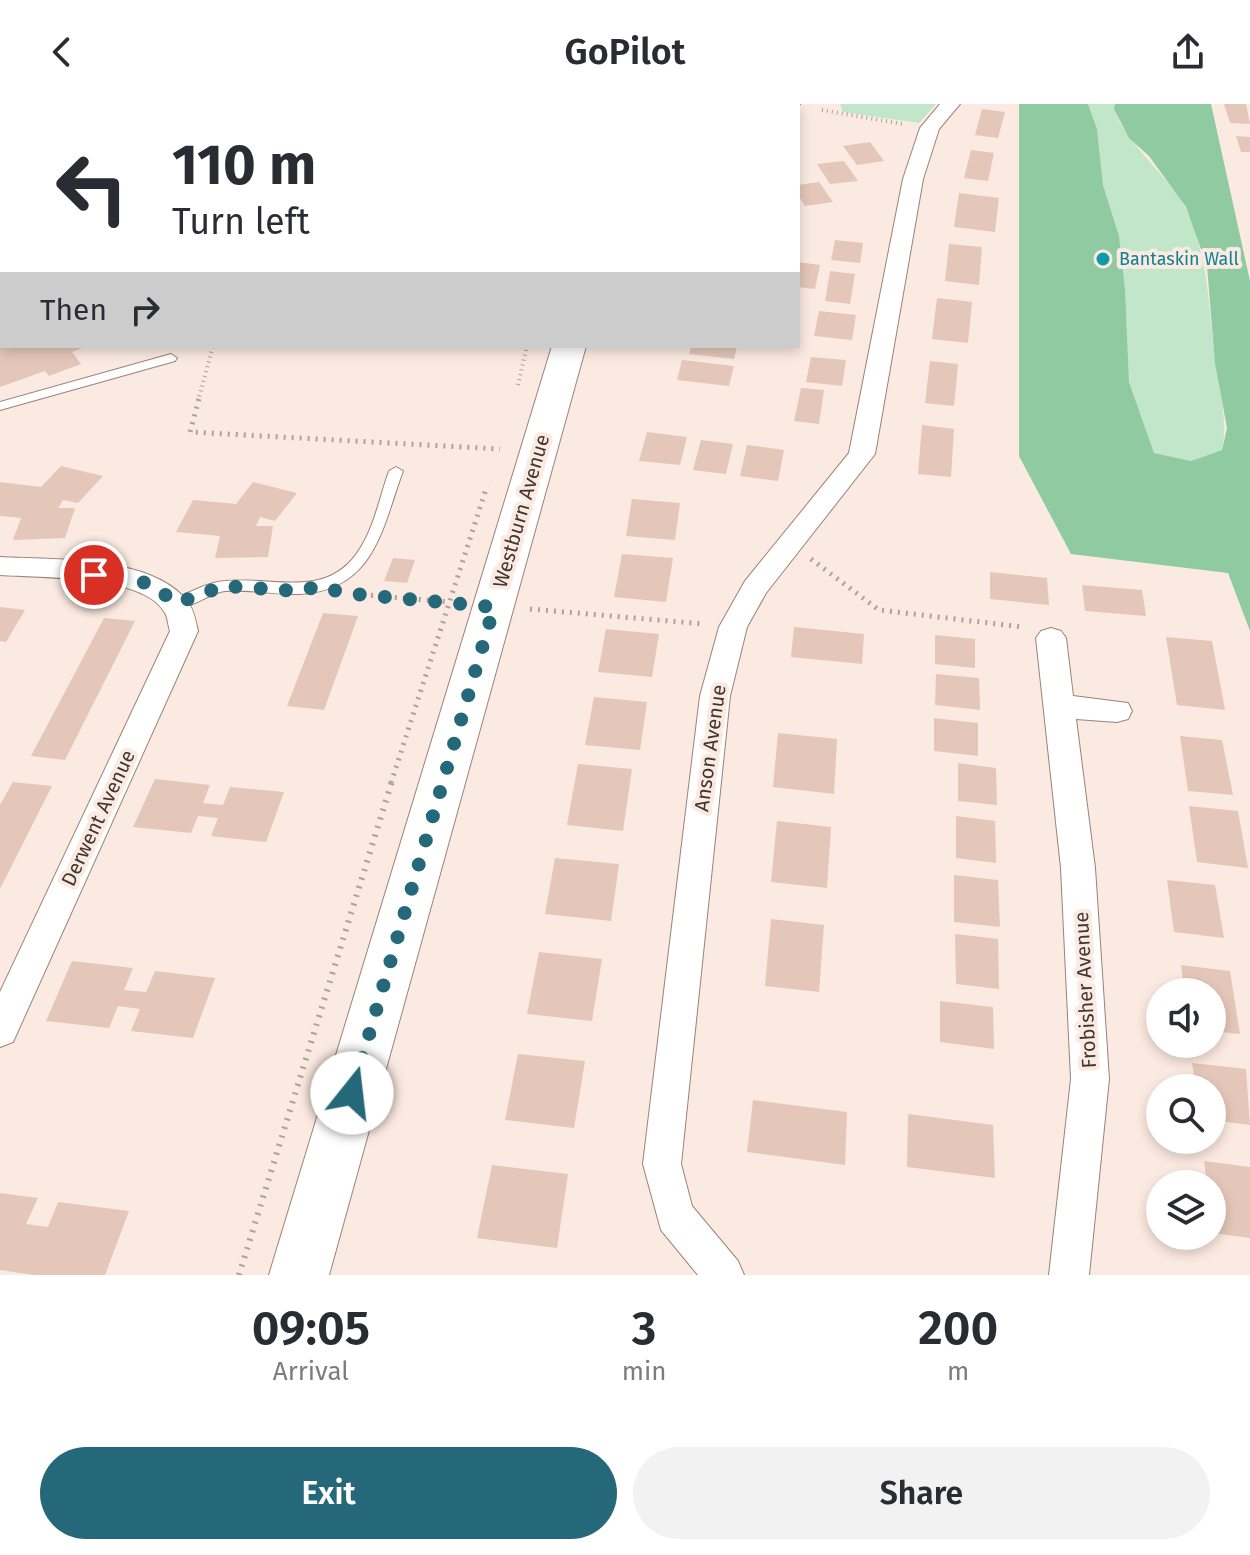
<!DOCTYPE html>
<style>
body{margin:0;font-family:"Fira Sans",sans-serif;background:#f2f2f3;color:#2b2b33;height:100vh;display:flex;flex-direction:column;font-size:30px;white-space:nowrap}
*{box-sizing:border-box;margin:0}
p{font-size:26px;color:#7c7c81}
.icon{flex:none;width:44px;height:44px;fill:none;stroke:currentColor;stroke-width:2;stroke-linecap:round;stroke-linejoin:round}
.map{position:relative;height:1171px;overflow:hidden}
.panel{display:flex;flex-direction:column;background:#fff;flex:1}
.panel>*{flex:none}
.banner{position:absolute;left:0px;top:0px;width:800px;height:244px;box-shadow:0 4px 12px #0003;background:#fff;color:#2b2b33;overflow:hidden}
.tools{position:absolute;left:1146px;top:874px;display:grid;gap:16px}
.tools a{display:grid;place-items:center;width:80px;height:80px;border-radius:50%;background:#fff;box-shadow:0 4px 12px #0003;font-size:40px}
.pin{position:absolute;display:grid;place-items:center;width:68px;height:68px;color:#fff;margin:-34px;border:4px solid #fff;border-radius:50%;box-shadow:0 2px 8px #0007}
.me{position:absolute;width:88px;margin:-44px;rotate:16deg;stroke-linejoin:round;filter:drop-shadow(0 0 6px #0008)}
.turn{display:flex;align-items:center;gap:28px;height:168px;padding:0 40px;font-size:36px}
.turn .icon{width:104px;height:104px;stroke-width:2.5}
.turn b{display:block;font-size:56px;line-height:68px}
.then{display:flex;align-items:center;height:76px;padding:0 40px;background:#0003;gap:16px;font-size:30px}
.eta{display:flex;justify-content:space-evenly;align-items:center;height:136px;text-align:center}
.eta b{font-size:48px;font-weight:600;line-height:56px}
.action{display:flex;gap:16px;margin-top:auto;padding:16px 40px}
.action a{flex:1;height:92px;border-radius:48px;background:#246879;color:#fff;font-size:32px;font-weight:600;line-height:92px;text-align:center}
.action a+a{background:#f2f2f3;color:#2b2b33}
header{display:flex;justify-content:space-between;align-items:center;height:104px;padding:0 40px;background:#fff;font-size:36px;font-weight:600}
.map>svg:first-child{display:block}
.green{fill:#c1e6ca}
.forest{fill:#8fcaa0}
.building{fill:#e4c7b9}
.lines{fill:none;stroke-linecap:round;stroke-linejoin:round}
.service-casing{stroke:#9c8275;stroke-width:2}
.minor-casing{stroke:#9c8275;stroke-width:2}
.secondary-casing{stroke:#9c8275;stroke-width:2}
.path-far2{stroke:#afa099;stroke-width:4;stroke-dasharray:1 4;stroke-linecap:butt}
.path-far1{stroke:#afa099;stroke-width:5;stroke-dasharray:2 6;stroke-linecap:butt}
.path{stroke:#afa099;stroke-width:6;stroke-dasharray:2 7;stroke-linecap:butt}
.service{fill:#fff;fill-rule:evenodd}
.minor{fill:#fff;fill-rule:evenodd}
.secondary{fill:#fff;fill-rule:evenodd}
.route{stroke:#246879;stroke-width:14;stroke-dasharray:0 25.2}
.culture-dot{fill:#0f9aa8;stroke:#fbeae1;stroke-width:3}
.labels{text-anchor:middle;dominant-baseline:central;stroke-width:8;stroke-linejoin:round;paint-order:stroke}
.far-culture-label{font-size:18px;fill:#0d838f;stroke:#fbeae1;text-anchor:start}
.street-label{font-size:20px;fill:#413530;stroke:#fbeae1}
</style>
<header><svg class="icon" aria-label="back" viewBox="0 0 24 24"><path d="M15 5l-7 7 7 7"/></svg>GoPilot<svg class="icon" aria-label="share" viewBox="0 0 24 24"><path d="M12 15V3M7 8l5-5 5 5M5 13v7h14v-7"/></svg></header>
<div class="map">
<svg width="1250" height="1171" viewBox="0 0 1250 1171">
<rect width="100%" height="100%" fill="#fbeae1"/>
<g class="green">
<path d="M840 0H936L919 19 843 8Z"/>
<path d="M1088 0H1115C1115 31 1172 74 1186 105 1210 156 1208 207 1216 261 1220 291 1228 317 1222 346L1191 357 1154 349 1129 278 1125 185 1119 132 1103 81 1097 25Z"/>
</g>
<path class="forest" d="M1019 0H1088L1097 25 1103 81 1119 132 1125 185 1129 278 1154 349 1191 357 1222 346 1227 324 1215 259 1207 162 1186 103 1149 52 1129 34 1114 5 1115 0H1211L1250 177V527L1228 469 1071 450 1019 352Z"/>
<g class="building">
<path d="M1224 0H1246L1250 20 1230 19Z"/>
<path d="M982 5 1005 8 998 34 975 31Z"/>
<path d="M1236 32 1250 33V48H1241Z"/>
<path d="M870 38 884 57 857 61 843 42Z"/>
<path d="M971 46 994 49 988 77 964 74Z"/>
<path d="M844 57 858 77 830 80 817 60Z"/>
<path d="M819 78 833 98 805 102 798 91V81Z"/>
<path d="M959 89 999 94 995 128 954 123Z"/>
<path d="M835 136 863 139 860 159 831 156Z"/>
<path d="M949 140 982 143 979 181 945 177Z"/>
<path d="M798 158 820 161 815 185 798 183Z"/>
<path d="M830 167 855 170 850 200 825 197Z"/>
<path d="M937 194 972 198 968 239 932 235Z"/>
<path d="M819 207 856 211 852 236 814 232Z"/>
<path d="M0 242H87L72 248 81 260 49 272 45 267 0 283Z"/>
<path d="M691 242H737L734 255 689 250Z"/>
<path d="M811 253 846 256 842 282 806 278Z"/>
<path d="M682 256 734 262 729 282 677 276Z"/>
<path d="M930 257 958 260 954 302 925 299Z"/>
<path d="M801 284 824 286 819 320 794 317Z"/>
<path d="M922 321 954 325 951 373 918 370Z"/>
<path d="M647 328 687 333 680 361 639 357Z"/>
<path d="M701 336 733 340 726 370 693 366Z"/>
<path d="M747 341 784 346 778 377 740 372Z"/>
<path d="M61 362 103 372 78 399 63 396 58 404H75L65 434 13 436 21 414 0 412V378L41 383Z"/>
<path d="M253 378 297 389 275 417 260 413 256 422H273L268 453 215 454 220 432 176 428 193 396 236 400Z"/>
<path d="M632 395 680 399 675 436 626 432Z"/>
<path d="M622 450 673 454 666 498 614 493Z"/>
<path d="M393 454 415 456 407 479 384 477Z"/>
<path d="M990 468 1047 474 1049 501 990 495Z"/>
<path d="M1082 481 1142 486 1146 512 1085 507Z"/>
<path d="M0 503 25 506 6 538 0 537Z"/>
<path d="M323 509 358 512 324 606 287 602Z"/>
<path d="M104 514 135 517 65 656 31 652Z"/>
<path d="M794 523 864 530 862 560 791 553Z"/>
<path d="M606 525 659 530 652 573 598 568Z"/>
<path d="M935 531 975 535V564L935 560Z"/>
<path d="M1166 533 1212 537 1225 606 1177 601Z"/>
<path d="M936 570 979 574 980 606 935 601Z"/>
<path d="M594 593 647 598 640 646 585 641Z"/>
<path d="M934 614 978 619V652L934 647Z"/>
<path d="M778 629 837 635 834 690 773 683Z"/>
<path d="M1180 632 1222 636 1233 691 1188 687Z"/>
<path d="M958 659 996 664 997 701 958 697Z"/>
<path d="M578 660 632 665 623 727 567 721Z"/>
<path d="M155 675 210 681 203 699 223 701 230 683 284 688 266 738 211 732 218 714 198 712 191 729 133 723Z"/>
<path d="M13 678 52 682 0 785V701Z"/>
<path d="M1189 702 1238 707 1248 764 1197 758Z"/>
<path d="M956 712 995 717 996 759 956 754Z"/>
<path d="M777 717 831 723 827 784 771 778Z"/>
<path d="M555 754 619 760 611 817 545 810Z"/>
<path d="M954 771 998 776 1000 823 954 818Z"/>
<path d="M1167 776 1215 781 1224 834 1174 828Z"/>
<path d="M771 815 824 821 819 888 765 882Z"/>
<path d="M955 830 998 835 999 885 956 880Z"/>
<path d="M539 848 602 855 592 917 527 910Z"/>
<path d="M72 857 133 864 124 886 146 888 155 867 215 874 193 934 131 927 140 905 118 902 109 924 46 917Z"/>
<path d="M1181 861 1230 867 1240 930 1212 927V888H1184Z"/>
<path d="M940 897 993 903 994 945 940 938Z"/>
<path d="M518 950 585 957 574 1024 505 1016Z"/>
<path d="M1192 959 1246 965 1250 1021 1212 1016V984H1196Z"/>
<path d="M753 996 847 1008 845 1061 747 1048Z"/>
<path d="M908 1010 993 1021 995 1074 907 1063Z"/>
<path d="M1204 1057 1250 1063V1134L1213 1129 1212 1080H1207Z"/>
<path d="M492 1061 568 1070 557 1144 477 1134Z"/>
<path d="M0 1089 38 1094 26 1120 48 1123 58 1098 129 1107 105 1171H34L0 1166Z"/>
</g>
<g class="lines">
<g class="service-casing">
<g id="service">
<path d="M171 250 177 254 175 257 0 306V298Z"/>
<path d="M396 363 403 367C382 424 375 486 300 490 275 491 250 485 225 487 208 489 190 507 173 503L170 499 173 495C190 489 207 478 225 477 276 472 329 497 361 443 375 420 380 392 389 367Z"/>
</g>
</g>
<g class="minor-casing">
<g id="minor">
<path d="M940 0H960L939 25 923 75 875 350 766 489 747 523 730 592 681 1060 692 1102 738 1157 744 1171H698L661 1126 643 1060 700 592 719 523 745 477 849 349 903 75 920 24Z"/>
<path d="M0 453C54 456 152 451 188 498 194 506 196 518 198 527L13 938 0 943V888L170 527C168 522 168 514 165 509 144 470 39 474 0 471Z"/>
<path d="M1051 524 1061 527 1066 534 1073 592 1128 599 1132 607 1128 615 1117 618 1076 615 1095 764 1109 975 1089 1171H1049L1071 975 1061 764 1036 534 1041 527Z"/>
</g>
</g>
<g class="secondary-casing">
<g id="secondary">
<path d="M768 0H800L798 3Z"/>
<path d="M552 242H586L329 1171H269Z"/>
</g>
</g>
<g class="path-far2">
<path d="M198 2 201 0"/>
<path d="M722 2 725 0"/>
<path d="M822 6 903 20"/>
<path d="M518 281 527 242"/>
<path d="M198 297 213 242"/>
</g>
<g class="path-far1">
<path d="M199 295 190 328 500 345"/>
<path d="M811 455 879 506 1023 523"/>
<path d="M355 490 449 498"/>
<path d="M530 505 704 520"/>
<path d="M391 679 487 382"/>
</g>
<path class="path" d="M239 1171 392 677"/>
<use href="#service" class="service"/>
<use href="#minor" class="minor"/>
<use href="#secondary" class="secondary"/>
</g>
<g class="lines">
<path class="route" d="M94 471 147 479 178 499 223 482 298 487 321 482 343 489 494 503 352 989"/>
</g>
<circle class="culture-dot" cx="1103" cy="155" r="8"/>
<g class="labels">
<g class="far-culture-label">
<text x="1119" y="155">Bantaskin Wall</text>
</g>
<g class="street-label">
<text transform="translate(521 407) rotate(-74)">Westburn Avenue</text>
<text transform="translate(710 644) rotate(-82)">Anson Avenue</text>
<text transform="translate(98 714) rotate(-65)">Derwent Avenue</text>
<text transform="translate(1085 886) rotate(-93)">Frobisher Avenue</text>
</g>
</g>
</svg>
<div class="tools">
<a><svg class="icon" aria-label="sound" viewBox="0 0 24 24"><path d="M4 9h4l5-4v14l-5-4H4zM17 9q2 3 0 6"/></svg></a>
<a><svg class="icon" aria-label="search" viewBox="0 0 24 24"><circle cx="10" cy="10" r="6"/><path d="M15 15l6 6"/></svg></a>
<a><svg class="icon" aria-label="layers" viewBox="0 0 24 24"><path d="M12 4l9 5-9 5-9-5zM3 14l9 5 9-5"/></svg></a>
</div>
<div class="pin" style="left:94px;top:471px;background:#d93025"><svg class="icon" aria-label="arrive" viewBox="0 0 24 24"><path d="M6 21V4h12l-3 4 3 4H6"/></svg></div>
<svg class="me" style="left:352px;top:989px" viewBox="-20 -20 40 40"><circle r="19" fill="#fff"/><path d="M0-13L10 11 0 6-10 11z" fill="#246879"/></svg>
<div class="banner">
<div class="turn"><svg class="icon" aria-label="left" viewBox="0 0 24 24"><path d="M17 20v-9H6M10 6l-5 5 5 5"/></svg><div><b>110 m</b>Turn left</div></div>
<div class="then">Then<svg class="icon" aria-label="right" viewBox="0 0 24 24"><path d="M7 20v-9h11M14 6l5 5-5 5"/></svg></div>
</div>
</div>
<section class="panel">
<div class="eta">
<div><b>09:05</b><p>Arrival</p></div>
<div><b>3</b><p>min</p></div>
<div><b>200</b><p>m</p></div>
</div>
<div class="action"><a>Exit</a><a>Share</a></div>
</section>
